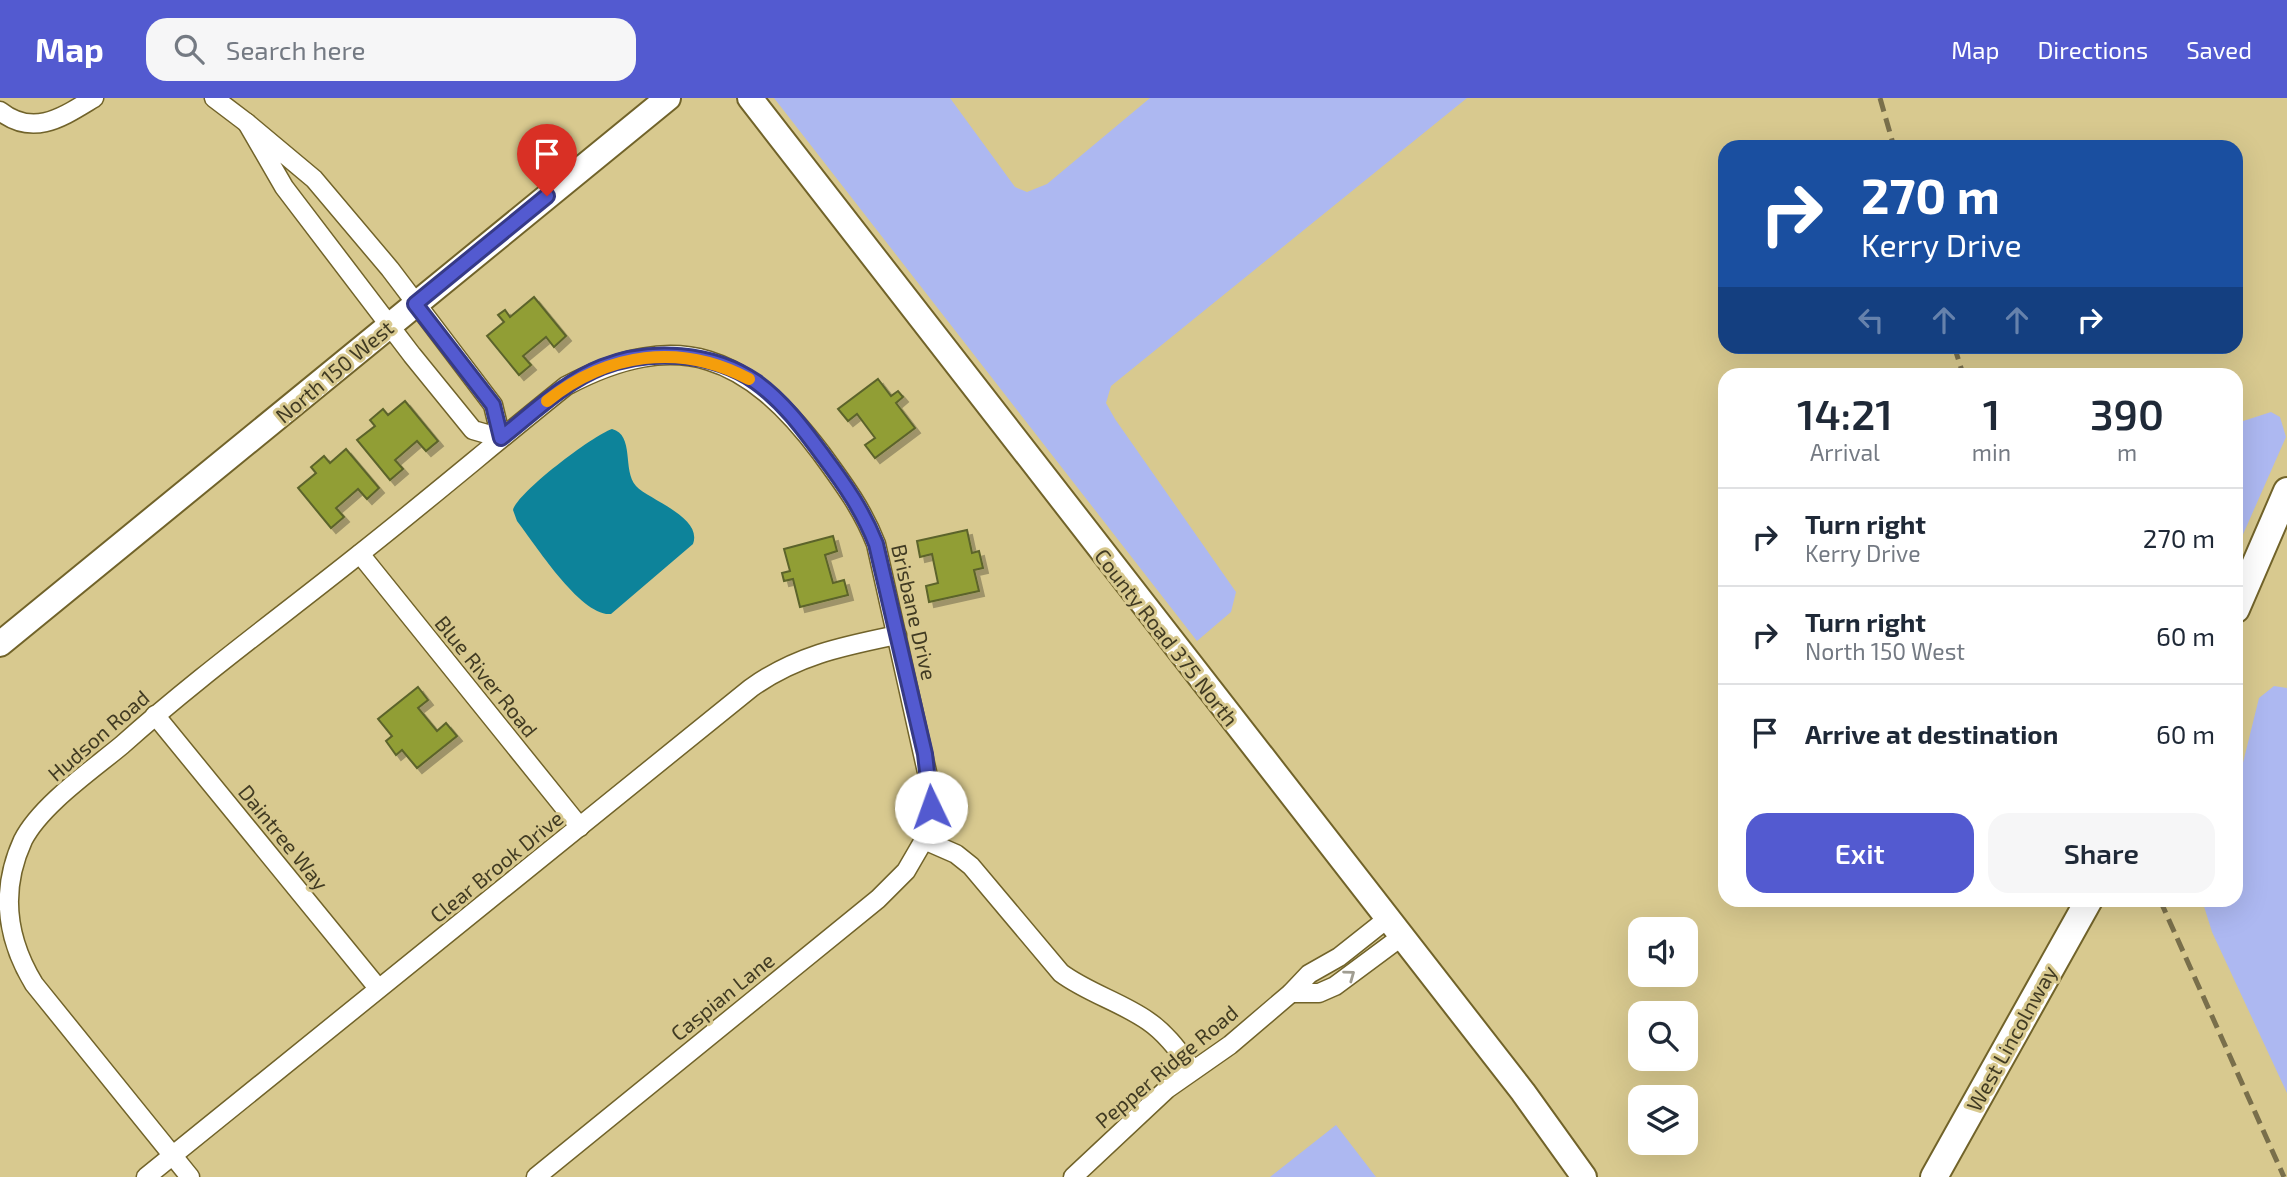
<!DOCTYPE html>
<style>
body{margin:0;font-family:"Exo 2",sans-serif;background:#f6f6f7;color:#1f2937;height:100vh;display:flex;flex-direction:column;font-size:26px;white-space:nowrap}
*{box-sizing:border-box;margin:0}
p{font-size:23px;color:#747a83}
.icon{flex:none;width:38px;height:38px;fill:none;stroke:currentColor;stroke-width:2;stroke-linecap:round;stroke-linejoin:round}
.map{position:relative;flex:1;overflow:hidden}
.sheet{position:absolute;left:1718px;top:270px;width:525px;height:539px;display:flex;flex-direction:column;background:#fff;border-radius:21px;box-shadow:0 7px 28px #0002}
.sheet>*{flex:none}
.top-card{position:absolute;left:1718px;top:42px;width:525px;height:214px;border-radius:21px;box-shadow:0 7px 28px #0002;background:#1a4fa0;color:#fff;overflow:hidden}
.fabs{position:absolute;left:1628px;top:819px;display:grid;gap:14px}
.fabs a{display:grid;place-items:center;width:70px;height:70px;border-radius:14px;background:#fff;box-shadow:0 7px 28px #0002;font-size:35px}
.pin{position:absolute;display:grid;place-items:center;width:60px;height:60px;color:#fff;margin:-72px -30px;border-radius:50% 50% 50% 0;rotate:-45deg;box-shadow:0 0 7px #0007}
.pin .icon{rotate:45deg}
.me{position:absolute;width:77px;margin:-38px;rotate:357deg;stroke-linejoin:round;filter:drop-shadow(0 0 5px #0008)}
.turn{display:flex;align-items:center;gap:24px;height:147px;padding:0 28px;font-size:32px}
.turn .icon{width:91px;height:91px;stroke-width:2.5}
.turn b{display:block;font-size:49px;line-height:60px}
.lanes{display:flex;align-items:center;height:66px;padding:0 28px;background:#0003;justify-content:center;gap:35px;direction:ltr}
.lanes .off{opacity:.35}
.eta{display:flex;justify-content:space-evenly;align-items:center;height:119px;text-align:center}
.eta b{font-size:42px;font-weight:600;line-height:49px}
.action{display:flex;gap:14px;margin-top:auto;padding:14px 28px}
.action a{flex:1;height:80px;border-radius:21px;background:#535ad0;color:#fff;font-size:28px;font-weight:600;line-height:80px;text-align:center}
.action a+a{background:#f6f6f7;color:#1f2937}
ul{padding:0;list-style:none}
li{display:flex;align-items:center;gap:21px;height:98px;padding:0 28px;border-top:2px solid #e0e1e3}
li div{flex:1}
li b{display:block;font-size:26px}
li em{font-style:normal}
header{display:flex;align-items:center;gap:42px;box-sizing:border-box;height:98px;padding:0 35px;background:#535ad0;color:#fff}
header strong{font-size:33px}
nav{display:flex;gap:38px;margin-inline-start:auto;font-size:24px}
.search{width:490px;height:63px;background:#f6f6f7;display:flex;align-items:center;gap:18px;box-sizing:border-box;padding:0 24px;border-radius:21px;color:#747a83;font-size:26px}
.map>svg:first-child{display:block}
.green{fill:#adb8f1}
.water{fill:#0d839a}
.building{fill:#919e34;stroke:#5b632c;stroke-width:2;filter:url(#shadow)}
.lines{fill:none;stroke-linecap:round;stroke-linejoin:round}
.street-casing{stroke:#71632a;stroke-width:21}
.secondary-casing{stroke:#71632a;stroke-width:28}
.primary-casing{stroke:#71632a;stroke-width:30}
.street{stroke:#fff;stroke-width:18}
.secondary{stroke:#fff;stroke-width:24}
.primary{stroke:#fff;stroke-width:26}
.rail{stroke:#796f4b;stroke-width:5;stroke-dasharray:14 7;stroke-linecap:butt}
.oneway{stroke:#a09d91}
.route-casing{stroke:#363a87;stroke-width:18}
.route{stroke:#535ad0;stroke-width:12}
.slow{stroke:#f59e0b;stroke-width:12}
.labels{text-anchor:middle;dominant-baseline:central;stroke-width:6;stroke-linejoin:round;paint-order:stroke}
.street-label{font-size:21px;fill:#413b23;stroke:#d8c98f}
</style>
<header>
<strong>Map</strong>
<div class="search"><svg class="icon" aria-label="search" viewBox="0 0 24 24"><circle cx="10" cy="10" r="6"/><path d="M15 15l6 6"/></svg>Search here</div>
<nav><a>Map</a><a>Directions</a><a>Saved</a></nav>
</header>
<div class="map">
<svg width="2287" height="1079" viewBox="0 0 2287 1079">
<defs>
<filter id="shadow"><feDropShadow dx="5" dy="5" stdDeviation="0" flood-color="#0004"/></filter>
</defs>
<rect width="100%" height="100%" fill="#d8c98f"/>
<g class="green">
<path d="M774 0H950L1015 89 1027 94 1047 86 1150 0H1467L1111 288 1106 305 1115 321 1236 494 1231 514 1197 543Z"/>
<path d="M2271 314 2280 319 2286 339 2237 450V325Z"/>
<path d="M2274 588 2287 590V995L2212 834 2202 802H2236L2237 689 2259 600Z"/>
<path d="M1336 1027 1376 1079H1270Z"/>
</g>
<path class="water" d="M612 331C635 337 622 372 636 388 649 402 703 419 693 446L611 516C581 519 535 446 517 423L513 412C518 394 592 338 612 331Z"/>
<g class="building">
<path d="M534 199 566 238 554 249 546 239 523 258 531 267 519 277 487 238 504 224 498 217 505 212 510 219Z"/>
<path d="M878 281 891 298 898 293 903 299 896 305 915 330 875 360 865 347 875 340 857 316 848 323 838 311Z"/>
<path d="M405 303 438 343 426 353 417 343 395 362 403 371 390 382 357 342 375 328 370 322 383 311 388 317Z"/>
<path d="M346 351 379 390 367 401 358 391 336 410 344 419 331 430 298 390 316 375 311 369 324 358 330 365Z"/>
<path d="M967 432 972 455 979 453 983 470 974 472 979 493 929 504 926 488 938 485 932 456 920 459 917 443Z"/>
<path d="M833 438 837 453 825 457 833 485 844 482 848 497 800 509 793 481 784 483 782 475 790 473 784 451Z"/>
<path d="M418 589 428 602 418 610 437 633 446 625 457 638 417 670 402 652 396 657 386 643 392 638 378 621Z"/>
</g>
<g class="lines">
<g class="street-casing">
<g id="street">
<path d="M214 0 247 25"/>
<path d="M0 13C34 40 64 18 94 0"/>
<path d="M247 25 314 81 390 171 493 307 501 340 473 332 412 257 284 89Z"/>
<path d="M360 456 580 729"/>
<path d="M155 617 378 890"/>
<path d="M924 742 956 756 971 768 1061 875C1088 895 1121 904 1148 923 1167 936 1180 955 1193 972"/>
<path d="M1291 895H1319L1335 888 1401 839"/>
<path d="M146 1079 751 590C797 557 844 548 897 537"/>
<path d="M190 1079 34 886C6 840 0 792 23 742 41 707 92 672 122 647 197 580 278 521 357 458 427 403 496 344 566 288 679 228 748 258 821 355 843 385 863 412 876 446L931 692 924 742 906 773 878 801 536 1079"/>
<path d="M1073 1079 1167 991 1230 947 1291 895 1309 876 1339 859 1387 821"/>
</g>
</g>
<g class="secondary-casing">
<g id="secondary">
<path d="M750 0 1523 994 1584 1079"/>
<path d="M0 546 668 0"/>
</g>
</g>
<g class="primary-casing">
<g id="primary">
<path d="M2236 511 2287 393"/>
<path d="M1934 1079 2089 802"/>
</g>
</g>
<use href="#street" class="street"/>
<use href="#secondary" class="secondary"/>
<use href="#primary" class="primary"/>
<g class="rail">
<path d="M1880 0 1894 49"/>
<path d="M1954 248 1963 276"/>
<path d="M2160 802 2284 1079"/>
</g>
</g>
<defs><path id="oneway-chevron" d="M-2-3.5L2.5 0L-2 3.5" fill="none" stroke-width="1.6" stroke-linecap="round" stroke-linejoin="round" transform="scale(1.75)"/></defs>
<use class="oneway" href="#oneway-chevron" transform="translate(1350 877) rotate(-36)"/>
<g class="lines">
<g class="route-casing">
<path id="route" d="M547 98 415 206 493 307 501 340C533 315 564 284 602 269 650 250 713 254 756 284 784 304 804 332 824 359 845 387 863 413 876 446L925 656 931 709"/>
</g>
<use href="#route" class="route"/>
<path class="slow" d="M547 303C607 255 680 244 749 281"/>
</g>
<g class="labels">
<g class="street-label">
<text transform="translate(334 273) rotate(-40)">North 150 West</text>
<text transform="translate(915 514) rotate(77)">Brisbane Drive</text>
<text transform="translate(1167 539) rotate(52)">County Road 375 North</text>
<text transform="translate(487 578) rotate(51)">Blue River Road</text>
<text transform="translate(98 637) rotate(-41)">Hudson Road</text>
<text transform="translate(284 739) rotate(51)">Daintree Way</text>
<text transform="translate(496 768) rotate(-39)">Clear Brook Drive</text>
<text transform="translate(722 898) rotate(-39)">Caspian Lane</text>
<text transform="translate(2011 940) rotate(-61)">West Lincolnway</text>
<text transform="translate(1166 968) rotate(-40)">Pepper Ridge Road</text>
</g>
</g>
</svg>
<div class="fabs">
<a><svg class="icon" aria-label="sound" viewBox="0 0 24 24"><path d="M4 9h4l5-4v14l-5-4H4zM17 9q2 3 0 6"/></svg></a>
<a><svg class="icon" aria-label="search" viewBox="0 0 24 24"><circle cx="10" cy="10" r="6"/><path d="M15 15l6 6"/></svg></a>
<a><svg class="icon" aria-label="layers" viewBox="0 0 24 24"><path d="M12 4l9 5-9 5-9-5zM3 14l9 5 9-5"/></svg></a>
</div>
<div class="pin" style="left:547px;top:98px;background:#d93025"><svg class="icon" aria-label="arrive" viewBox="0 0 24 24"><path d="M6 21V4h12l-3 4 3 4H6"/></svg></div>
<svg class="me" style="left:931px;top:709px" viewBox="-20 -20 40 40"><circle r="19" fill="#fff"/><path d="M0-13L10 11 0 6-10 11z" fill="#535ad0"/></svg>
<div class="top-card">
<div class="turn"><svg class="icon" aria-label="right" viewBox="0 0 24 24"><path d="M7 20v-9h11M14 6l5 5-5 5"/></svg><div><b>270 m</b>Kerry Drive</div></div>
<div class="lanes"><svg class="icon off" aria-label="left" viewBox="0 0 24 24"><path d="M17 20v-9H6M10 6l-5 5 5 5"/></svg><svg class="icon off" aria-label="ahead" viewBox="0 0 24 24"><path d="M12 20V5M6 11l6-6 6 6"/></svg><svg class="icon off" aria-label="ahead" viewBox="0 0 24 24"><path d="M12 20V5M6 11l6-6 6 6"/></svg><svg class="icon" aria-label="right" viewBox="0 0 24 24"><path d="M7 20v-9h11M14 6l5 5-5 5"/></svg></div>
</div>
<section class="sheet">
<div class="eta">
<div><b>14:21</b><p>Arrival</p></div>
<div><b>1</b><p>min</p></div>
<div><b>390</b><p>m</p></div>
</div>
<ul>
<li><svg class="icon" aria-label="right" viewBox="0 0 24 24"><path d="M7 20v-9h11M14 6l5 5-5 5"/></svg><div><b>Turn right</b><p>Kerry Drive</p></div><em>270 m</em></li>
<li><svg class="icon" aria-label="right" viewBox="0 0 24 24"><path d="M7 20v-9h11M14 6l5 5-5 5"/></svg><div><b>Turn right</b><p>North 150 West</p></div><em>60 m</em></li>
<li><svg class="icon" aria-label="arrive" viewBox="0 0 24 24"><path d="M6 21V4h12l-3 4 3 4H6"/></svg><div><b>Arrive at destination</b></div><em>60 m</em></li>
</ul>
<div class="action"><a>Exit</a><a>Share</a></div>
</section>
</div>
